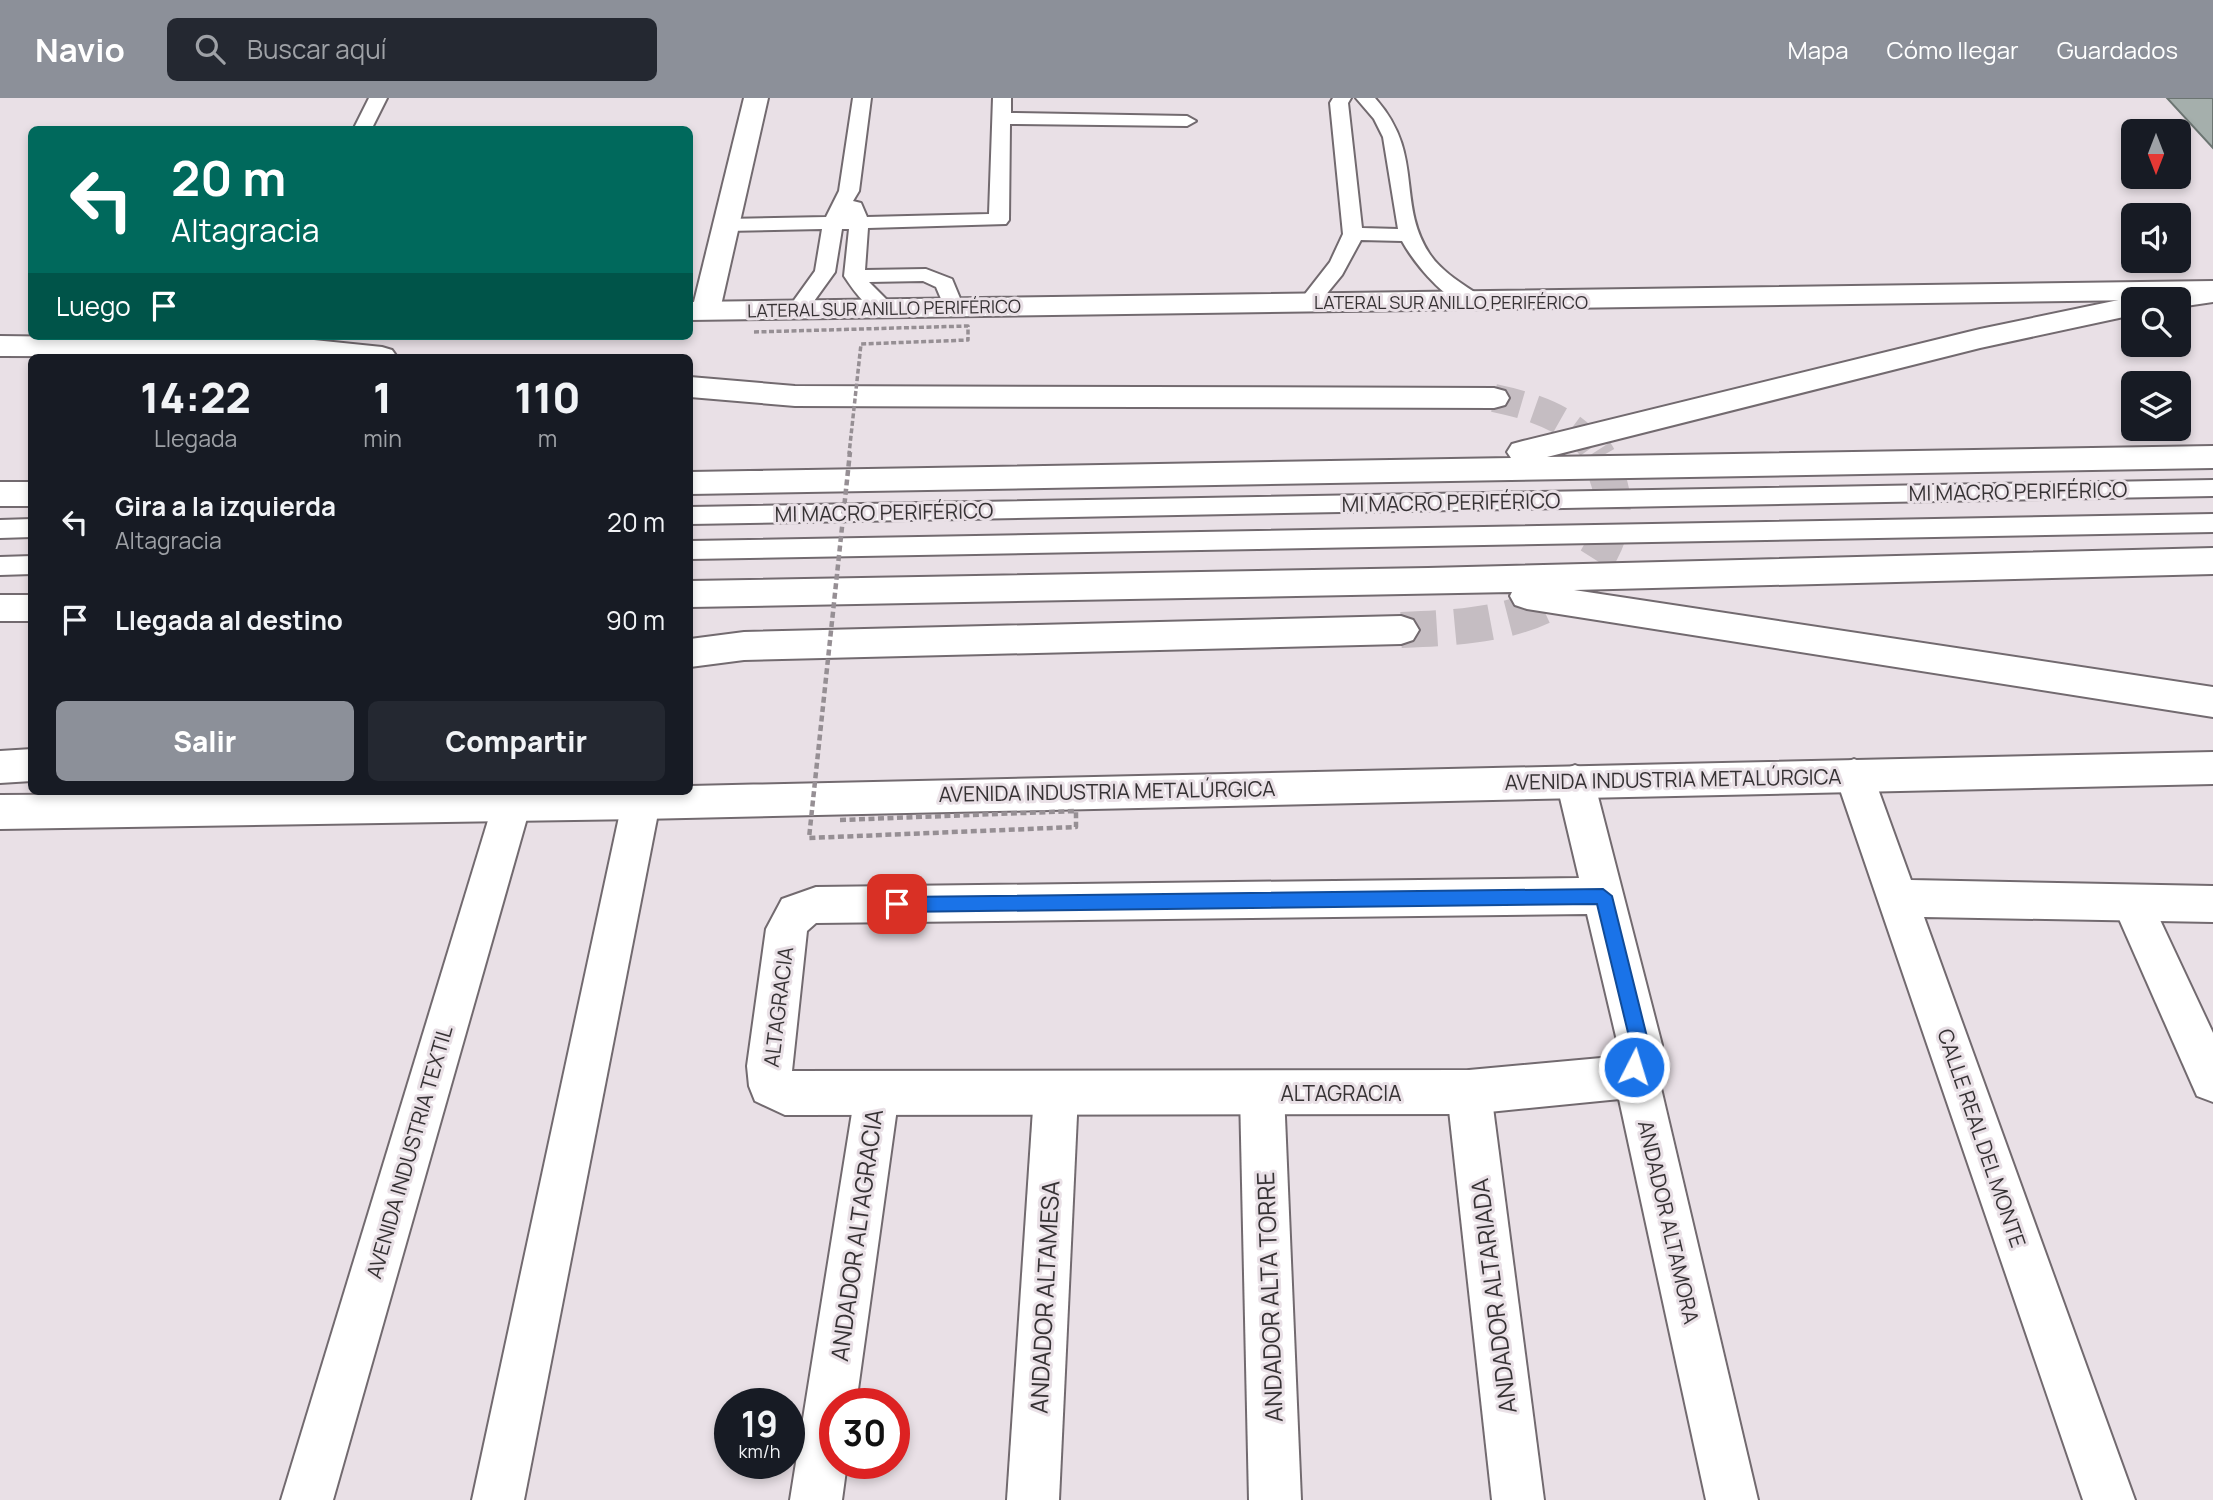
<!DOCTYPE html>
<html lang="es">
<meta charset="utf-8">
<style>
body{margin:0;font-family:Manrope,sans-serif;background:#242831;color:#f1f3f6;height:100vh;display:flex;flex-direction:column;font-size:26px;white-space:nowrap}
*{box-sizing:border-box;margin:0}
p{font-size:23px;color:#9ea1a6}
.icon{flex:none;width:38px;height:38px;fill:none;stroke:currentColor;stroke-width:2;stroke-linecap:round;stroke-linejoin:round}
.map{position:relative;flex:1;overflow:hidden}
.sheet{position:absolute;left:28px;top:256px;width:665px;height:441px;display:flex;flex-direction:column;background:#171b24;border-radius:10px;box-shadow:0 4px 10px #0003}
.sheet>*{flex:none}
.guide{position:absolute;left:28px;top:28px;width:665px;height:214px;border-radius:10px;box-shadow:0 4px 10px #0003;background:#00695c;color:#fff;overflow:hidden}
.needle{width:46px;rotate:180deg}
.buttons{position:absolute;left:2121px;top:21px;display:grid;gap:14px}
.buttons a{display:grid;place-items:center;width:70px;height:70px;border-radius:10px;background:#171b24;box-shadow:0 4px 10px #0003;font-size:35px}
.speed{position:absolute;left:714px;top:1290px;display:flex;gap:14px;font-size:35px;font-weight:700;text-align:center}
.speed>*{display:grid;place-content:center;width:91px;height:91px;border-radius:50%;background:#171b24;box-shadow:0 4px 10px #0003;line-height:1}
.speed small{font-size:18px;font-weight:400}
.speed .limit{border:10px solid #d22;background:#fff;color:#111}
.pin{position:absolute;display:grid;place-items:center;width:60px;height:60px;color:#fff;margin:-30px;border-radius:14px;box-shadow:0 4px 10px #0006}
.me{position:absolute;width:77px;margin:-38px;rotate:5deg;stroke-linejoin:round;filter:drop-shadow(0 0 5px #0008)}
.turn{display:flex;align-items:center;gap:24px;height:147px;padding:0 28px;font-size:32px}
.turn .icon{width:91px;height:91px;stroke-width:2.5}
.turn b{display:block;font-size:49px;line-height:60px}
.then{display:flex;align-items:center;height:66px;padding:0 28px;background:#0003;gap:14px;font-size:26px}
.eta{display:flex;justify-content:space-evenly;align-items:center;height:119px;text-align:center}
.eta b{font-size:42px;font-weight:800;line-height:49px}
.button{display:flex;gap:14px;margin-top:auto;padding:14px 28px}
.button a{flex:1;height:80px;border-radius:10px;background:#8c9099;color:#fff;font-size:28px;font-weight:800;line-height:80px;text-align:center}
.button a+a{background:#242831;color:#f1f3f6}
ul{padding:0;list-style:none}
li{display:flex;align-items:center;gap:21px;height:98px;padding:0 28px}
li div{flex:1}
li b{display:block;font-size:26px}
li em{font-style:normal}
header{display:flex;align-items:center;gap:42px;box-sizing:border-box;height:98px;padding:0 35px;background:#8c9099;color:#fff}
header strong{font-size:33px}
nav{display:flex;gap:38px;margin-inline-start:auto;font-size:24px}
.search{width:490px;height:63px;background:#242831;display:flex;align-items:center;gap:18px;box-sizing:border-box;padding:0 24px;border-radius:10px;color:#9ea1a6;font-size:26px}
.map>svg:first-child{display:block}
.building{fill:#a5afac;stroke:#6c7572;stroke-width:2}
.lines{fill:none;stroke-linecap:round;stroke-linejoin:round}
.secondary-tunnel-far1{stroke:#c5bdc2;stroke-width:28;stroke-dasharray:28 14;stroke-linecap:butt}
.secondary-tunnel{stroke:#c5bdc2;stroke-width:36;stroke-dasharray:36 18;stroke-linecap:butt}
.service-casing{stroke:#726a6f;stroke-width:4}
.pedestrian-casing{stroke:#726a6f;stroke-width:4}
.minor-casing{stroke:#726a6f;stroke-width:4}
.tertiary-casing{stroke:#726a6f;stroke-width:4}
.secondary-casing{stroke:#726a6f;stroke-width:4}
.motorway-casing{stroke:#726a6f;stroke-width:4}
.service{fill:#fff;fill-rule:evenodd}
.pedestrian{fill:#fff;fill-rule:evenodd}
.minor{fill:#fff;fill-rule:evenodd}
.tertiary{fill:#fff;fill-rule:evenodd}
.secondary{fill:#fff;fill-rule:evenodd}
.motorway{fill:#fff;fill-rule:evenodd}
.path-bridge-far1{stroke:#968f94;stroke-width:3.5;stroke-dasharray:5 2.5;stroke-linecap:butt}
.path-bridge{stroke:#968f94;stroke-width:4.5;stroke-dasharray:6 3.5;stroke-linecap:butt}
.route{fill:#1a73e8;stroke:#114b97;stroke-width:2}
.labels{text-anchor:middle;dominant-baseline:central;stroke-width:6;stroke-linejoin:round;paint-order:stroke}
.far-street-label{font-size:18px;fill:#363234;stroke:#e9e0e6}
.street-label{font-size:21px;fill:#363234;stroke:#e9e0e6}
.near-street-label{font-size:24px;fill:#363234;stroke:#e9e0e6}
</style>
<header>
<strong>Navio</strong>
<div class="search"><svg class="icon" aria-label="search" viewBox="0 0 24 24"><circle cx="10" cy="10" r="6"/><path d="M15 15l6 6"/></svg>Buscar aquí</div>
<nav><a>Mapa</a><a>Cómo llegar</a><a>Guardados</a></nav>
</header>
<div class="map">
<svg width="2213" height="1402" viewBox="0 0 2213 1402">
<rect width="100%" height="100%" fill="#e9e0e6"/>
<path class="building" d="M2167 0H2213V50Z"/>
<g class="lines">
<path class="secondary-tunnel-far1" d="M1494 300C1532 308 1575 321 1596 356"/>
<path class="secondary-tunnel" d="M1401 532C1477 529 1570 525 1605 445 1619 414 1613 382 1595 354"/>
<g class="service-casing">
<g id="service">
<path d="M369 0H387L371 32H353Z"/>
<path d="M853 0H871L859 93 853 103 861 105 867 119 989 116 993 0H1011V15L1187 18 1196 23 1187 28 1010 26 1009 122 1006 126 868 130 865 172 926 171 952 181 964 210 961 215H947L936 189 923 183 869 184 895 210 885 217C867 212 854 193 844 178L849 131H842L835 174 804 217H790L787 212 815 173 822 131 726 133 716 127 726 121 826 119 839 93Z"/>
<path d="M1333 0H1351L1348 5 1362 130 1398 131 1383 39 1374 21 1356 0H1375C1425 56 1396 103 1429 155 1441 174 1464 187 1482 199L1485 204 1482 209C1454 216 1414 165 1402 143L1361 142 1342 177 1315 210H1301L1298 205 1330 164 1343 136 1330 5Z"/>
<path d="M2213 382V398L690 426V409Z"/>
<path d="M2213 416V434L690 461V443Z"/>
<path d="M32 421V439L0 440V422Z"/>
<path d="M32 458V476L0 477V459Z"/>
</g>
</g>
<g class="pedestrian-casing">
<g id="pedestrian">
<path d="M2132 787 2146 792 2213 935V1004L2197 998 2112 805 2118 792Z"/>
<path d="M1634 948 1650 954 1656 969 1758 1402H1706L1612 969 1618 954Z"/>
<path d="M1469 972 1485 979 1491 994 1544 1402H1492L1447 994 1453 979Z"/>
<path d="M1262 973 1278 980 1284 995 1301 1402H1249L1240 995 1246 980Z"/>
<path d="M877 974 893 981 899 996 856 1306H835V1365H847L842 1402H790L855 996 861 981Z"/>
<path d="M1056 974 1072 981 1078 996 1059 1402H1007L1034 996 1040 981Z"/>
</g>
</g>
<g class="minor-casing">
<g id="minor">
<path d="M744 0H768L720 212 716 218 706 221 696 218 692 212Z"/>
<path d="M1854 661 1867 666 1873 677 1911 782 2213 788V824L1924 819 2135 1402H2083L1835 677 1841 666Z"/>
<path d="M1575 667 1588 672 1594 683 1662 947C1654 978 1651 989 1620 1001L1469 1016 785 1017 755 1003 749 988 747 968 766 831 782 801 816 789 1579 780 1556 683 1562 672ZM1587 816 1618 947 1612 959 1469 972 792 973 807 833 816 825Z"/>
</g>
</g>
<g class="tertiary-casing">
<g id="tertiary">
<path d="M522 693 531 706 333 1402H281L493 706 498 694Z"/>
<path d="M627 693H655L660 705 524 1402H472L622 705Z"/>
</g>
</g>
<g class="secondary-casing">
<g id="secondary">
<path d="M2213 183V201L690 222V204Z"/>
<path d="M0 238 314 242 382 249 392 252 397 259 0 258Z"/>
<path d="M690 279 795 288 1494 290 1505 293 1509 300 1505 307 1494 310 795 308 690 299Z"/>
<path d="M1401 518 1413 522 1419 532 1413 542 1401 546 744 562 690 569V541L744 534Z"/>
<path d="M32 651V683L0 685V653Z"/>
<path d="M2213 654V686L641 721 0 731V697L690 693V688Z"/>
</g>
</g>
<g class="motorway-casing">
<g id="motorway">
<path d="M2213 186V204L2179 209V201H2159L2163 195Z"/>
<path d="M2133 199 2142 201H2133V217L1980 250 1547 359 2213 348V370L690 396V374L1511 360 1507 354 1512 346 1523 343 1980 231Z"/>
<rect x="0" y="384" width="32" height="24"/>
<path d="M2213 450V476L1574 492 2213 589V619L1527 511 1515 507 1510 498 1512 494 690 509V483L1428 470Z"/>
<rect x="0" y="497" width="32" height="26"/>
</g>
</g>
<use href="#service" class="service"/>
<use href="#pedestrian" class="pedestrian"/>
<use href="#minor" class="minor"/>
<use href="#tertiary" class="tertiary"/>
<use href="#secondary" class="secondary"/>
<use href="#motorway" class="motorway"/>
<path class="path-bridge-far1" d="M754 234 968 228V242L861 246 849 356"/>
<path class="path-bridge" d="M840 722 1076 713V729L809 740 850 354"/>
</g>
<path class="route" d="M1603 791 1612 798 1649 947 1641 975 1634 978 1628 975 1625 969 1631 947 1597 806 897 814 889 806 897 799Z"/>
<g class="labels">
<g class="far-street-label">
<text x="1451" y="204">LATERAL SUR ANILLO PERIFÉRICO</text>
<text transform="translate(884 210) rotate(-1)">LATERAL SUR ANILLO PERIFÉRICO</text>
</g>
<g class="street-label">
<text transform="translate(2018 393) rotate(-1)">MI MACRO PERIFÉRICO</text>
<text transform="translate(1451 404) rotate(-1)">MI MACRO PERIFÉRICO</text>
<text transform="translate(884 414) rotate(-1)">MI MACRO PERIFÉRICO</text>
<text transform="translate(1673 681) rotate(-1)">AVENIDA INDUSTRIA METALÚRGICA</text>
<text transform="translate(1107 693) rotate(-1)">AVENIDA INDUSTRIA METALÚRGICA</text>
<text transform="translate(778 909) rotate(-83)">ALTAGRACIA</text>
<text x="1341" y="995">ALTAGRACIA</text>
<text transform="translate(1982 1040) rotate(71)">CALLE REAL DEL MONTE</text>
<text transform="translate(409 1054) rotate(-74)">AVENIDA INDUSTRIA TEXTIL</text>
<text transform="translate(1669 1124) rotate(77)">ANDADOR ALTAMORA</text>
</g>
<g class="near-street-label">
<text transform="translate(856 1137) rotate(-82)">ANDADOR ALTAGRACIA</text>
<text transform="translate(1493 1198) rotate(-97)">ANDADOR ALTARIADA</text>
<text transform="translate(1044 1199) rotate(-87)">ANDADOR ALTAMESA</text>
<text transform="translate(1269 1199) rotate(-92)">ANDADOR ALTA TORRE</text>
</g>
</g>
</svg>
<div class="buttons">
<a><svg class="needle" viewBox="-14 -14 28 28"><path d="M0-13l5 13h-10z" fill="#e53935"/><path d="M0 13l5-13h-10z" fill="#9ea1a6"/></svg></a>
<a><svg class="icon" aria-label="sound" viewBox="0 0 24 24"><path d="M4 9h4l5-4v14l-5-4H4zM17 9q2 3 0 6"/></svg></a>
<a><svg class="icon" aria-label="search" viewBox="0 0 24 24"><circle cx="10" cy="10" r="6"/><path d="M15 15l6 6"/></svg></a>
<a><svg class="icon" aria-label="layers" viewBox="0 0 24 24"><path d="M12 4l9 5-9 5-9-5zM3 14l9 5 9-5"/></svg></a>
</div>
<div class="speed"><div>19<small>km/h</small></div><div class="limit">30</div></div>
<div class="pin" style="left:897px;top:806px;background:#d93025"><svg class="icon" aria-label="arrive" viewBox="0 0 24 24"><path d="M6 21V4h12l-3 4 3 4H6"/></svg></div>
<svg class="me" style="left:1634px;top:969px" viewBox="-20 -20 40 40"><circle r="17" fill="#1a73e8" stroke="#fff" stroke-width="3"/><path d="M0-11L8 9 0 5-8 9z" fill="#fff"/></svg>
<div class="guide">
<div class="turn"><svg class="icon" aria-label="left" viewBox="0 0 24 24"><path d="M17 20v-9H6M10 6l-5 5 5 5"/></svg><div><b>20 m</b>Altagracia</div></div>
<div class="then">Luego<svg class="icon" aria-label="arrive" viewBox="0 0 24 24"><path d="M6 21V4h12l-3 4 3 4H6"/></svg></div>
</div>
<section class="sheet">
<div class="eta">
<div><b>14:22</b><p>Llegada</p></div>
<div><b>1</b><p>min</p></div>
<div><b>110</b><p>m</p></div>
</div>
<ul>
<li><svg class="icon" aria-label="left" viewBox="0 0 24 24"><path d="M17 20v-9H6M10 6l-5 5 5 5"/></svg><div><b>Gira a la izquierda</b><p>Altagracia</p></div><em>20 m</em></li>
<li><svg class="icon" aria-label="arrive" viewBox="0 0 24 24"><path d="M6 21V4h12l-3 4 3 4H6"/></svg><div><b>Llegada al destino</b></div><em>90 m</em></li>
</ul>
<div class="button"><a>Salir</a><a>Compartir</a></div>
</section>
</div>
